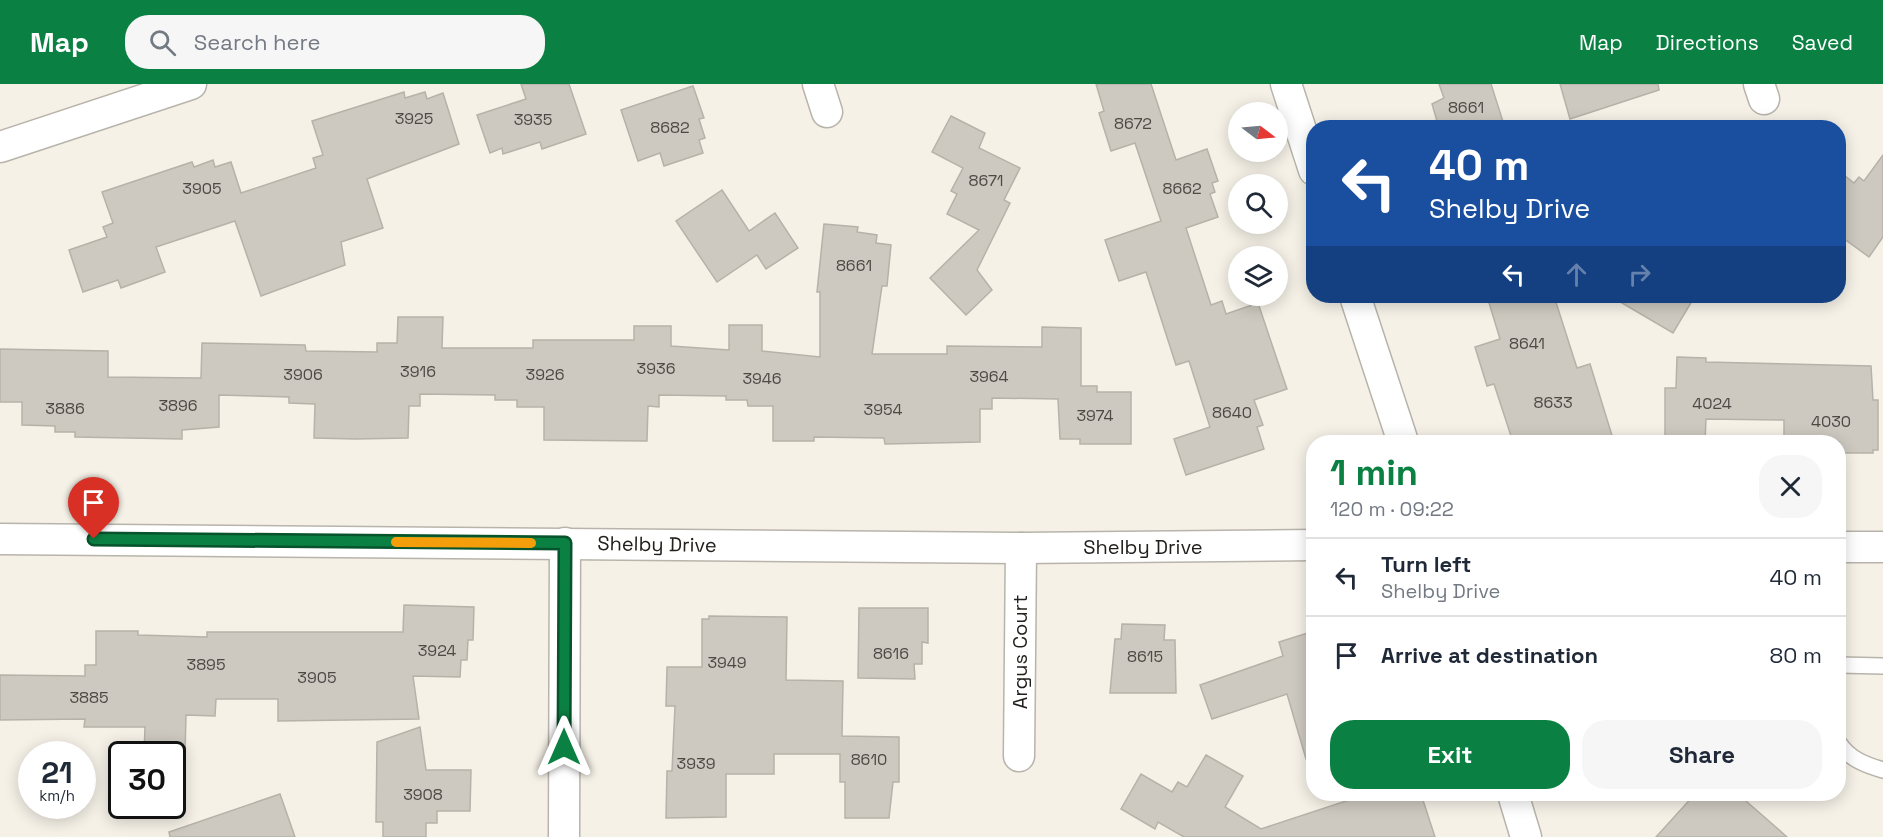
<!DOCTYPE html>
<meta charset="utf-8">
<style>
body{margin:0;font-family:"Space Grotesk",sans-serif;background:#f6f6f7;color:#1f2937;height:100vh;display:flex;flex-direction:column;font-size:22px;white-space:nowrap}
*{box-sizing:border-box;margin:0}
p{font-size:20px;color:#747a83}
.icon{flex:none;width:33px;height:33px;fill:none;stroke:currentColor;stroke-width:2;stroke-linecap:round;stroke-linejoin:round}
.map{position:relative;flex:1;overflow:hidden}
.details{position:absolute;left:1306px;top:351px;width:540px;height:366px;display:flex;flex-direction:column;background:#fff;border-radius:24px;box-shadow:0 3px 15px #0003}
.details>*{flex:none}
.top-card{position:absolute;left:1306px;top:36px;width:540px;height:183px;border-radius:24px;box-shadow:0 3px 15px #0003;background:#1a4fa0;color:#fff;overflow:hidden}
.needle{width:39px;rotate:106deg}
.controls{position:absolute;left:1228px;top:18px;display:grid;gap:12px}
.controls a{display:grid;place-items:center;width:60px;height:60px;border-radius:50%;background:#fff;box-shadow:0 3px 15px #0003;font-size:30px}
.speed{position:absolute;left:18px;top:657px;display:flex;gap:12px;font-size:30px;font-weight:700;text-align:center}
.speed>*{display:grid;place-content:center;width:78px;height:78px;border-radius:50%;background:#fff;box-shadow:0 3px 15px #0003;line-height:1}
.speed small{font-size:15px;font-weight:400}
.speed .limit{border:3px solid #111;border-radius:9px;background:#fff;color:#111}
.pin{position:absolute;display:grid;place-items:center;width:51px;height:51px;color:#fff;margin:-62px -26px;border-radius:50% 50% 50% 0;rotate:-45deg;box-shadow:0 0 6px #0007}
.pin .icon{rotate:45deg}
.me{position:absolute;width:66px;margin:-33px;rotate:0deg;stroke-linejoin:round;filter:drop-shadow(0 0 4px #0008)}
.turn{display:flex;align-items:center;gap:21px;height:126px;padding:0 24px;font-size:27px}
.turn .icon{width:78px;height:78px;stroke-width:2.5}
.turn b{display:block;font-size:42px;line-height:51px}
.lanes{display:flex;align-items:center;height:57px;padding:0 24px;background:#0003;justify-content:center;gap:30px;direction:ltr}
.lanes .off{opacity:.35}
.round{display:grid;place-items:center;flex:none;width:63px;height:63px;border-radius:24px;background:#f6f6f7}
.head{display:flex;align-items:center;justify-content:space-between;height:102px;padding:0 24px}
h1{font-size:36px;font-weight:800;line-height:45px;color:#0b8043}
.action{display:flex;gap:12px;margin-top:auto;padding:12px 24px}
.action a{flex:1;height:69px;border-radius:24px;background:#0b8043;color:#fff;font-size:24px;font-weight:800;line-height:69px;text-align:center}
.action a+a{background:#f6f6f7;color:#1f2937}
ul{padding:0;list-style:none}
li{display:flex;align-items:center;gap:18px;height:78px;padding:0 24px;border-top:2px solid #e0e1e3}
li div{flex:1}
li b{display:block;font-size:22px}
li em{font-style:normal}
header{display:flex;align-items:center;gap:36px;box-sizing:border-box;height:84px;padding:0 30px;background:#0b8043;color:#fff}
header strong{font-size:28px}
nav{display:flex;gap:33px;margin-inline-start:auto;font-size:21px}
.search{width:420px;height:54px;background:#f6f6f7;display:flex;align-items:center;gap:15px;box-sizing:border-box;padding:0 21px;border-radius:24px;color:#747a83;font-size:22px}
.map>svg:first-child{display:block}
.building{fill:#cdc9c0;stroke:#b6b2a9;stroke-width:1.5}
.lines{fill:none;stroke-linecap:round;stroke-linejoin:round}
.lane-casing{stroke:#b8b4ab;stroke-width:18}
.street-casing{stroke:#b8b4ab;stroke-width:33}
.lane{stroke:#fff;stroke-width:15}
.street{stroke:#fff;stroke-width:30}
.route-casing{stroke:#07532c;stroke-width:15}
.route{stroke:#0b8043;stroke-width:10}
.slow{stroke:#f59e0b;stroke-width:10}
.labels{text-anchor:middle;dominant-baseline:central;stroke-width:4.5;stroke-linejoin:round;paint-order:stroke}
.number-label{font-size:16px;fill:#4d4a46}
.street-label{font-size:20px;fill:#22201d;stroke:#fff}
</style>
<header>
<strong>Map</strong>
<div class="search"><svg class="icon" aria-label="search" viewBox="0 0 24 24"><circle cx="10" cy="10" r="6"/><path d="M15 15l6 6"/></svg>Search here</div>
<nav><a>Map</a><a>Directions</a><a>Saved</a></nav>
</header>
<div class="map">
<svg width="1883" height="753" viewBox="0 0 1883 753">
<rect width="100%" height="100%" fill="#f5f1e7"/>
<g class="building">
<path d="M521 0H569L586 50 542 65 540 58 503 70 502 64 490 69 477 31 526 15Z"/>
<path d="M1096 0H1151L1176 76 1207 65 1218 97 1212 99 1215 108 1210 110 1218 133 1186 144 1211 221 1222 217 1226 230 1258 219 1287 305 1254 316 1263 341 1257 343 1264 365 1186 391 1174 355 1210 343 1189 277 1176 281 1146 188 1119 197 1105 156 1161 137 1135 59 1111 67 1099 29 1104 27Z"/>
<path d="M1439 0H1491L1505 44H1439L1432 20 1444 14Z"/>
<path d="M1560 0H1658L1659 6 1570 35Z"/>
<path d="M693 2 704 34 699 35 705 54 699 56 703 69 664 82 660 69 638 77 621 26Z"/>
<path d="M404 8 405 14 425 8 427 15 443 9 459 60 367 95 383 144 341 158 345 181 261 212 235 137 156 163 165 188 121 204 118 196 83 208 69 166 107 153 103 143 113 139 102 108 192 78 194 83 213 76 215 83 231 78 241 109 316 84 313 74 323 71 312 37Z"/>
<path d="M951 32 985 49 979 64 1020 84 1004 116 1010 119 977 186 992 206 966 231 930 194 979 146 947 130 957 110 951 107 963 84 932 68Z"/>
<path d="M1883 71V153L1869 173 1839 151V87L1854 99 1859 93 1864 97Z"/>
<path d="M722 106 749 147 775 129 798 164 766 185 757 171 717 198 676 137Z"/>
<path d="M824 140 858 143 857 148 877 151 876 159 891 161 887 202H882L872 270H947V262L1042 263V243L1081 244V302H1097V308H1131V360H1080V355H1060L1058 315 992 314V325H980V358L885 360 884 354 814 353V357H773V322H748L747 316H726V312L659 311V323L648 322 647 357 544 356V323H517V316H495V311L420 310V322H409L408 354 356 355 314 354 315 320 289 319V313L219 311V343L182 346V355L75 353V348H55V342L22 341V318H0V265L108 267V293L201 294 202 259 305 261 306 267 377 268V259H397L398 233H443L442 264H533V256H634V242H671V262L729 266V241H762V267L820 273V208H817Z"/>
<path d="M1487 212H1554L1577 284 1590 280 1614 358H1513L1494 300 1487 302 1475 263 1500 255Z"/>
<path d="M1610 212H1695L1673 249Z"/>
<path d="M1677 273 1706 274V278L1871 282 1873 316H1878V366H1873V369H1842L1843 366H1839V358H1784V336L1706 335 1705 358H1665V304H1676Z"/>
<path d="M404 521 474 523 473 556H468L467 576H461L460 593 413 592 419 635 278 637V615H216L215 632 186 631 185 670H144L145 643H84L85 635 0 636V591L85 592V581H96V547H138V551L207 553V548H403Z"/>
<path d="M859 524H928V559L922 558V580H914L915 595 858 594Z"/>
<path d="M709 532 787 533 786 596 843 597 842 652 899 653V698H893L889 734H845V698H840V670H774V690H726V733L666 734 667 687H672L675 622H666L667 583H702V535H709Z"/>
<path d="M1122 540 1165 541 1164 556H1175L1176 609H1110L1115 555H1121Z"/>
<path d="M1314 547V674L1306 675 1287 610 1212 635 1200 601 1283 572 1279 558Z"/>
<path d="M420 643 426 686H471L470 727H437V739H426V753H383V738H376L377 658Z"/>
<path d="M1206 671 1243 692 1225 723 1261 745 1349 716 1346 710H1421L1435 753H1184L1158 738 1155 745 1121 725 1141 690 1172 708 1178 698 1187 703Z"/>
<path d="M280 710 295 753H170L169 748Z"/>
<path d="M1695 710H1738L1787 753H1656Z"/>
</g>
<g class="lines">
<g class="lane-casing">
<g id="lane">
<path d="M1839 581 1883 582"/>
<path d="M1839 659C1849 675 1866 681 1883 686"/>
</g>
</g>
<g class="street-casing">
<g id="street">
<path d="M818 0 827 28"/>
<path d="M1286 0 1314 86"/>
<path d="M1759 0 1764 15"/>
<path d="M0 63 191 0"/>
<path d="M1355 212 1403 358"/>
<path d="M0 455 1021 464 1314 461"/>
<path d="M1839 463H1883"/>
<path d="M1019 672 1021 464"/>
<path d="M1513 710 1526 753"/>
<path d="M564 753 565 459"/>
</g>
</g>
<use href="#lane" class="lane"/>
<use href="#street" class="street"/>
</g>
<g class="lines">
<g class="route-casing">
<path id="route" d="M94 455 565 459 564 663"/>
</g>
<use href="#route" class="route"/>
<path class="slow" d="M396 458 531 459"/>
</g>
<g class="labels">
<g class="number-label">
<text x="1466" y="23">8661</text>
<text x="414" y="34">3925</text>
<text x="533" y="35">3935</text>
<text x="1133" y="39">8672</text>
<text x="670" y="43">8682</text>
<text x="986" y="96">8671</text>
<text x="202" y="104">3905</text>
<text x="1182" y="104">8662</text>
<text x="854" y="181">8661</text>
<text x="1527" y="259">8641</text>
<text x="656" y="284">3936</text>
<text x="418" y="287">3916</text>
<text x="303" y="290">3906</text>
<text x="545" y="290">3926</text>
<text x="989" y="292">3964</text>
<text x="762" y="294">3946</text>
<text x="1553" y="318">8633</text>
<text x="1712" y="319">4024</text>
<text x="178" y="321">3896</text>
<text x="65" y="324">3886</text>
<text x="883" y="325">3954</text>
<text x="1232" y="328">8640</text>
<text x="1095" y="331">3974</text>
<text x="1831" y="337">4030</text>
<text x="437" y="566">3924</text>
<text x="891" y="569">8616</text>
<text x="1145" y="572">8615</text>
<text x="727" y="578">3949</text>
<text x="206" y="580">3895</text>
<text x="317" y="593">3905</text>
<text x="89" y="613">3885</text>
<text x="869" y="675">8610</text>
<text x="696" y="679">3939</text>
<text x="423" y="710">3908</text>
</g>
<g class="street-label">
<text transform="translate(657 460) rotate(1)">Shelby Drive</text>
<text x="1143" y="463">Shelby Drive</text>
<text transform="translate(1020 568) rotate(-90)">Argus Court</text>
</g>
</g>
</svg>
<div class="controls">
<a><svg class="needle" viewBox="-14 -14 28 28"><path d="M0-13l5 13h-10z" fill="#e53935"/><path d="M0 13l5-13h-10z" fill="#747a83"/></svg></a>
<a><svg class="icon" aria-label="search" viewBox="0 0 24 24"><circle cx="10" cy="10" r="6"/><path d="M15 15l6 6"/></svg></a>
<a><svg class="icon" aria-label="layers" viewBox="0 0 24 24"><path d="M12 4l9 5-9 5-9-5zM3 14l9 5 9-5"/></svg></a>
</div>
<div class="speed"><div>21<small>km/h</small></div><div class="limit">30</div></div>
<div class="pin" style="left:94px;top:455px;background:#d93025"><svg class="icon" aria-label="arrive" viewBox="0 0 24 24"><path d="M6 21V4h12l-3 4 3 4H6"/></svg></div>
<svg class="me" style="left:564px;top:663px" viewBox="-20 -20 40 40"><path d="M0-17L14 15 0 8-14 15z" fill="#0b8043" stroke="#fff" stroke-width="4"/></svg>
<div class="top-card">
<div class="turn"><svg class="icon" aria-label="left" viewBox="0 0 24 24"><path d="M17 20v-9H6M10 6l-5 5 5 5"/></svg><div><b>40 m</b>Shelby Drive</div></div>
<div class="lanes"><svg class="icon" aria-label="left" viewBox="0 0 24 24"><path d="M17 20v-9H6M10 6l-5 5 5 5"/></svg><svg class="icon off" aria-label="ahead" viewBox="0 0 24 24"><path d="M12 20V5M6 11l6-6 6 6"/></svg><svg class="icon off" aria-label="right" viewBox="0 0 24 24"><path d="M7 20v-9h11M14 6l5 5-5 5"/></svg></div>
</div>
<section class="details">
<div class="head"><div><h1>1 min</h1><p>120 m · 09:22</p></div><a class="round"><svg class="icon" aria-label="close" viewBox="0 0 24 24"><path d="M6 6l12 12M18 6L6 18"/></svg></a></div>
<ul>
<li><svg class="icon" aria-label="left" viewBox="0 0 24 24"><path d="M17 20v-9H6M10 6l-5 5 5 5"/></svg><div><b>Turn left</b><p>Shelby Drive</p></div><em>40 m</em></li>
<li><svg class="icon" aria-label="arrive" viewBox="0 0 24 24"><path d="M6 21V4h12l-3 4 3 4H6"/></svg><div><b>Arrive at destination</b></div><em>80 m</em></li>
</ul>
<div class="action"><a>Exit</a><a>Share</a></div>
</section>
</div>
